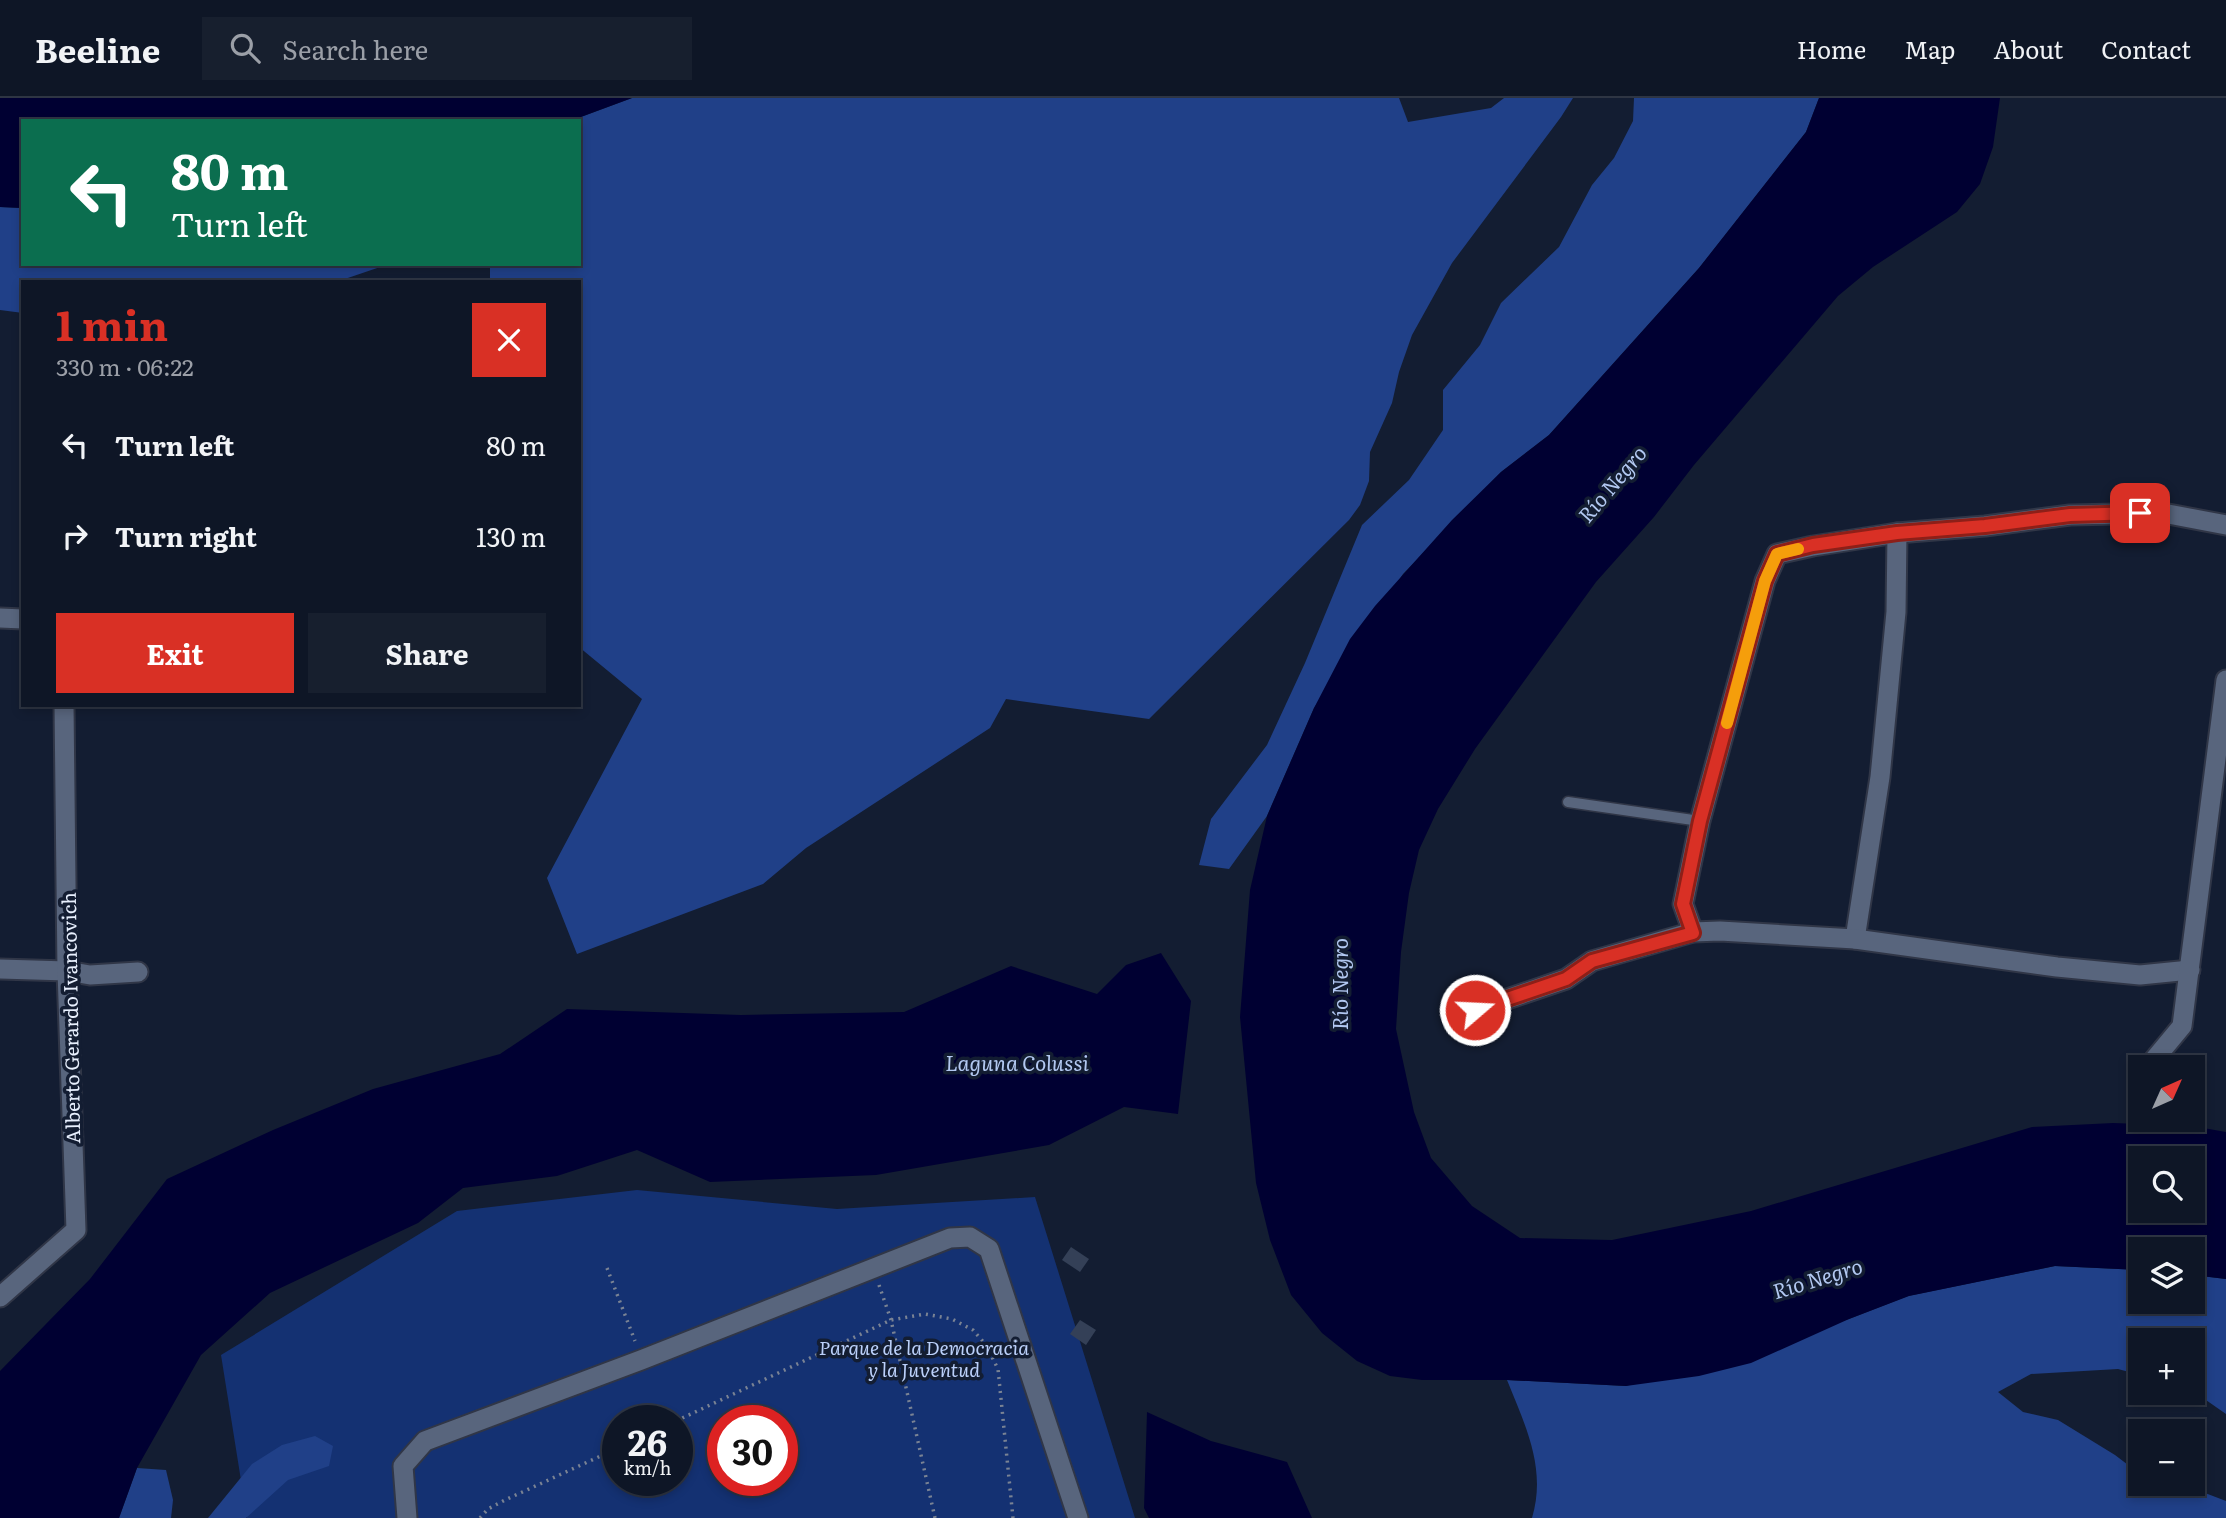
<!DOCTYPE html>
<meta charset="utf-8">
<style>
body{margin:0;font-family:Literata,serif;background:#171f2e;color:#f1f3f6;height:100vh;display:flex;flex-direction:column;font-size:26px;white-space:nowrap}
*{box-sizing:border-box;margin:0}
p{font-size:23px;color:#9b9fa7}
.icon{flex:none;width:38px;height:38px;fill:none;stroke:currentColor;stroke-width:2;stroke-linecap:round;stroke-linejoin:round}
.map{position:relative;flex:1;overflow:hidden}
.side{position:absolute;left:21px;top:182px;width:560px;height:427px;display:flex;flex-direction:column;background:#0e1626;border-radius:0px;box-shadow:0 4px 10px #0003,0 0 0 2px #2e3543}
.side>*{flex:none}
.banner{position:absolute;left:21px;top:21px;width:560px;height:147px;border-radius:0px;box-shadow:0 4px 10px #0003,0 0 0 2px #2e3543;background:#0b6e4f;color:#fff;overflow:hidden}
.needle{width:46px;rotate:45deg}
.tools{position:absolute;left:2128px;top:957px;display:grid;gap:14px}
.tools a{display:grid;place-items:center;width:77px;height:77px;border-radius:0px;background:#0e1626;box-shadow:0 4px 10px #0003,0 0 0 2px #2e3543;font-size:35px}
.speed{position:absolute;left:602px;top:1307px;display:flex;gap:14px;font-size:35px;font-weight:700;text-align:center}
.speed>*{display:grid;place-content:center;width:91px;height:91px;border-radius:50%;background:#0e1626;box-shadow:0 4px 10px #0003,0 0 0 2px #2e3543;line-height:1}
.speed small{font-size:18px;font-weight:400}
.speed .limit{border:10px solid #d22;background:#fff;color:#111}
.pin{position:absolute;display:grid;place-items:center;width:60px;height:60px;color:#fff;margin:-30px;border-radius:14px;box-shadow:0 4px 10px #0006}
.me{position:absolute;width:77px;margin:-38px;rotate:71deg;stroke-linejoin:round;filter:drop-shadow(0 0 5px #0008)}
.turn{display:flex;align-items:center;gap:24px;height:147px;padding:0 35px;font-size:32px}
.turn .icon{width:91px;height:91px;stroke-width:2.5}
.turn b{display:block;font-size:49px;line-height:60px}
.round{display:grid;place-items:center;flex:none;width:74px;height:74px;border-radius:0px;background:#171f2e}
.overview{display:flex;align-items:center;justify-content:space-between;height:119px;padding:0 35px}
h1{font-size:42px;font-weight:700;line-height:52px;color:#d93025}
.action{display:flex;gap:14px;margin-top:auto;padding:14px 35px}
.action a{flex:1;height:80px;border-radius:0px;background:#d93025;color:#fff;font-size:28px;font-weight:700;line-height:80px;text-align:center}
.action a+a{background:#171f2e;color:#f1f3f6}
ul{padding:0;list-style:none}
li{display:flex;align-items:center;gap:21px;height:91px;padding:0 35px}
li div{flex:1}
li b{display:block;font-size:26px}
li em{font-style:normal}
header{display:flex;align-items:center;gap:42px;box-sizing:border-box;height:98px;padding:0 35px;background:#0e1626;border-bottom:2px solid #2e3543}
header strong{font-size:33px}
nav{display:flex;gap:38px;margin-inline-start:auto;font-size:24px}
.search{width:490px;height:63px;background:#171f2e;display:flex;align-items:center;gap:18px;box-sizing:border-box;padding:0 24px;border-radius:0px;color:#9b9fa7;font-size:26px}
.map>svg:first-child{display:block}
.green{fill:#143172;fill-rule:evenodd}
.forest{fill:#204088}
.water{fill:#000032;fill-rule:evenodd}
.building{fill:#344057}
.lines{fill:none;stroke-linecap:round;stroke-linejoin:round}
.service-casing{stroke:#303647;stroke-width:13}
.minor-casing{stroke:#303647;stroke-width:23}
.tertiary-casing{stroke:#303647;stroke-width:23}
.path{stroke:#7a8394;stroke-width:3.5;stroke-dasharray:2 5;stroke-linecap:butt}
.service{stroke:#58657d;stroke-width:10}
.minor{stroke:#58657d;stroke-width:19}
.tertiary{stroke:#58657d;stroke-width:19}
.route-casing{stroke:#8d1f18;stroke-width:18}
.route{stroke:#d93025;stroke-width:12}
.slow{stroke:#f59e0b;stroke-width:12}
.labels{text-anchor:middle;dominant-baseline:central;stroke-width:7;stroke-linejoin:round;paint-order:stroke}
.street-label{font-size:19px;fill:#e8f0fe;stroke:#131d32}
.park-label{font-size:19px;font-style:italic;fill:#bbd0fa;stroke:#131d32}
.water-label{font-size:21px;font-style:italic;fill:#b2c8f1;stroke:#131d32}
</style>
<header>
<strong>Beeline</strong>
<div class="search"><svg class="icon" aria-label="search" viewBox="0 0 24 24"><circle cx="10" cy="10" r="6"/><path d="M15 15l6 6"/></svg>Search here</div>
<nav><a>Home</a><a>Map</a><a>About</a><a>Contact</a></nav>
</header>
<div class="map">
<svg width="2226" height="1420" viewBox="0 0 2226 1420">
<rect width="100%" height="100%" fill="#131d32"/>
<path class="green" d="M637 1092 837 1111 1035 1099 1135 1420H247L221 1257 457 1113ZM618 1323H677V1382H618ZM723 1323H782V1382H723Z"/>
<g class="forest">
<path d="M632 0H1399L1408 24 1491 10 1504 0H1573L1561 19 1452 165 1412 237 1399 274 1392 305 1370 354 1369 383 1360 407 1349 422 1149 621 1006 601 990 630 806 750 763 786 577 856 547 780 642 601 579 549V184H490V166H579V23H570Z"/>
<path d="M1634 0H1819L1806 34 1699 170 1549 337 1501 374 1403 476 1314 610 1267 718 1229 771 1199 767 1211 721 1267 647 1305 565 1362 427 1409 382 1443 332V292L1480 247 1501 205 1559 149 1592 87 1614 60 1633 23Z"/>
<path d="M0 109 23 110V166H389L336 184H23V215L0 212Z"/>
<path d="M2055 1168 2140 1172V1204H2193V1177L2226 1181V1316L2193 1293V1242H2140V1277L2118 1271 2031 1276 1998 1294 2023 1314 2058 1322 2115 1357 2140 1376V1386H2154L2160 1390H2192L2226 1403V1420H1532C1547 1370 1525 1327 1507 1282L1626 1288 1849 1221 1908 1198Z"/>
<path d="M315 1338 333 1348 329 1368 288 1382 246 1420H208L252 1366 282 1347Z"/>
<path d="M137 1370 166 1372 173 1402 171 1420H119Z"/>
</g>
<g class="water">
<path d="M0 0H632L570 23H23V110L0 109Z"/>
<path d="M1819 0H2000L1993 49 1980 86 1957 114 1873 169 1838 198 1694 367 1654 419 1596 484 1475 651 1438 711 1419 752 1409 795 1401 854 1396 931 1414 1014 1431 1060 1472 1108 1520 1140 1612 1142 1751 1113 2032 1029 2113 1025 2192 1028 2226 1034V1181L2193 1177V1152H2140V1172L2055 1168 1909 1198 1849 1221 1751 1265 1699 1278 1626 1288 1507 1282H1422L1390 1278 1357 1263 1322 1235 1291 1197 1270 1142 1256 1085 1240 919 1250 792 1267 718 1314 610 1350 541 1375 508 1452 422 1501 374 1549 337 1699 170 1806 34ZM2140 1060H2193V1113H2140Z"/>
<path d="M1161 855 1191 903 1178 1016 1124 1009 1049 1047 876 1077 710 1084 637 1052 557 1078 463 1090 418 1125 270 1195 201 1257 137 1370 119 1420H0V1273L90 1181 167 1081 273 1032 373 991 500 956 567 911 741 917 904 914 1011 868 1097 896 1126 867Z"/>
<path d="M1147 1314 1211 1343 1287 1364 1312 1420H1149L1144 1410Z"/>
</g>
<g class="building">
<path d="M1071 1149 1089 1161 1080 1174 1062 1162Z"/>
<path d="M1080 1222 1096 1232 1086 1247 1070 1236Z"/>
</g>
<g class="lines">
<g class="service-casing">
<path id="service" d="M1568 704 1700 723"/>
</g>
<g class="minor-casing">
<g id="minor">
<path d="M0 520 23 521"/>
<path d="M1693 834 1683 806 1700 723 1765 483 1777 456 1813 448 1897 435 1985 428 2070 417 2163 415 2226 427"/>
<path d="M1855 841 1880 679 1896 514 1897 435"/>
<path d="M0 871 67 873 90 877 138 874"/>
<path d="M1475 912 1566 881 1592 863 1693 834 1720 833 1855 841 2057 869 2140 877 2190 872"/>
<path d="M2153 963 2182 928 2226 582"/>
<path d="M0 1199 76 1132 67 873 64 607"/>
</g>
</g>
<g class="tertiary-casing">
<path id="tertiary" d="M407 1420 403 1368 425 1343 641 1262 950 1140 970 1139 989 1151 1078 1420"/>
</g>
<g class="path">
<path d="M607 1170 635 1243"/>
<path d="M879 1187 891 1222 935 1420"/>
<path d="M676 1323 891 1222 925 1216 952 1221 973 1232 986 1247 998 1271 1013 1420"/>
<path d="M480 1420 488 1411 505 1402 618 1350"/>
</g>
<use href="#service" class="service"/>
<use href="#minor" class="minor"/>
<use href="#tertiary" class="tertiary"/>
</g>
<g class="lines">
<g class="route-casing">
<path id="route" d="M1475 912 1566 881 1592 863 1693 835 1683 806 1700 723 1765 483 1777 456 1813 447 1897 435 1985 428 2070 417 2140 415"/>
</g>
<use href="#route" class="route"/>
<path class="slow" d="M1727 625 1765 483 1777 456 1798 451"/>
</g>
<g class="labels">
<g class="street-label">
<text transform="translate(70 920) rotate(-91)">Alberto Gerardo Ivancovich</text>
</g>
<g class="park-label">
<text x="924" y="1249">Parque de la Democracia<tspan x="924" dy="22">y la Juventud</tspan></text>
</g>
<g class="water-label">
<text transform="translate(1611 385) rotate(-50)">Río Negro</text>
<text transform="translate(1338 886) rotate(-90)">Río Negro</text>
<text x="1017" y="963">Laguna Colussi</text>
<text transform="translate(1817 1179) rotate(-17)">Río Negro</text>
</g>
</g>
</svg>
<div class="tools">
<a><svg class="needle" viewBox="-14 -14 28 28"><path d="M0-13l5 13h-10z" fill="#e53935"/><path d="M0 13l5-13h-10z" fill="#9b9fa7"/></svg></a>
<a><svg class="icon" aria-label="search" viewBox="0 0 24 24"><circle cx="10" cy="10" r="6"/><path d="M15 15l6 6"/></svg></a>
<a><svg class="icon" aria-label="layers" viewBox="0 0 24 24"><path d="M12 4l9 5-9 5-9-5zM3 14l9 5 9-5"/></svg></a>
<a>+</a>
<a>−</a>
</div>
<div class="speed"><div>26<small>km/h</small></div><div class="limit">30</div></div>
<div class="pin" style="left:2140px;top:415px;background:#d93025"><svg class="icon" aria-label="arrive" viewBox="0 0 24 24"><path d="M6 21V4h12l-3 4 3 4H6"/></svg></div>
<svg class="me" style="left:1475px;top:912px" viewBox="-20 -20 40 40"><circle r="17" fill="#d93025" stroke="#fff" stroke-width="3"/><path d="M0-11L8 9 0 5-8 9z" fill="#fff"/></svg>
<div class="banner">
<div class="turn"><svg class="icon" aria-label="left" viewBox="0 0 24 24"><path d="M17 20v-9H6M10 6l-5 5 5 5"/></svg><div><b>80 m</b>Turn left</div></div>
</div>
<section class="side">
<div class="overview"><div><h1>1 min</h1><p>330 m · 06:22</p></div><a class="round" style="background:#d93025;color:#fff"><svg class="icon" aria-label="close" viewBox="0 0 24 24"><path d="M6 6l12 12M18 6L6 18"/></svg></a></div>
<ul>
<li><svg class="icon" aria-label="left" viewBox="0 0 24 24"><path d="M17 20v-9H6M10 6l-5 5 5 5"/></svg><div><b>Turn left</b></div><em>80 m</em></li>
<li><svg class="icon" aria-label="right" viewBox="0 0 24 24"><path d="M7 20v-9h11M14 6l5 5-5 5"/></svg><div><b>Turn right</b></div><em>130 m</em></li>
</ul>
<div class="action"><a>Exit</a><a>Share</a></div>
</section>
</div>
